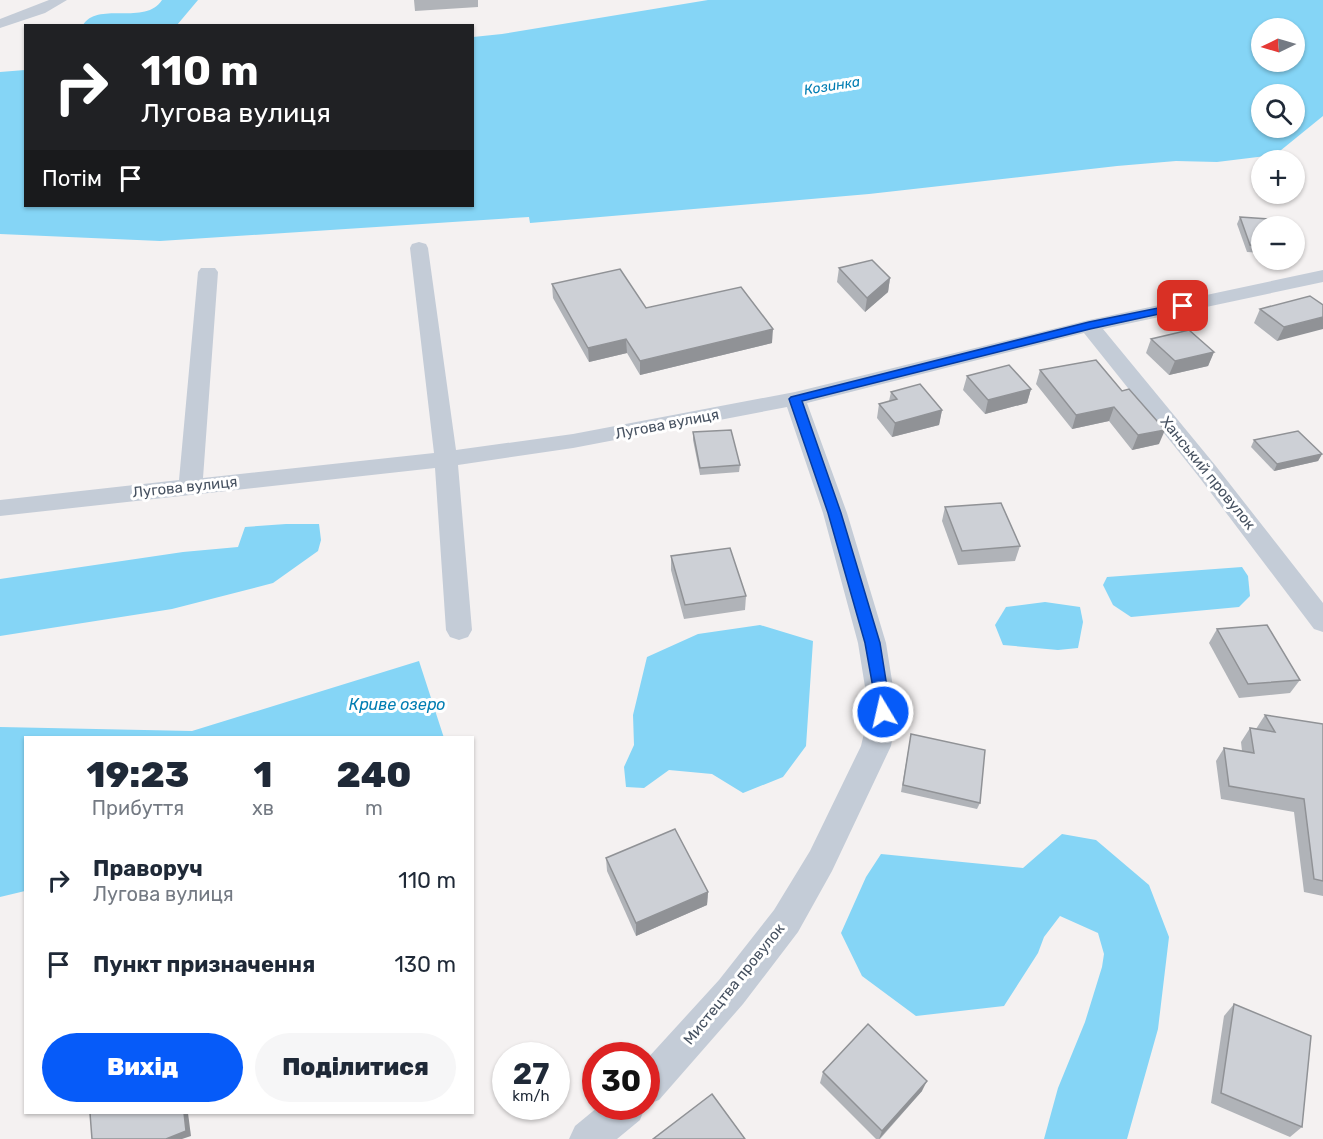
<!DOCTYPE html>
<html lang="uk">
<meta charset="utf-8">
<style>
body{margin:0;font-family:Rubik,sans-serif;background:#f6f6f7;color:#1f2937;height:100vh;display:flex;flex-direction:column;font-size:22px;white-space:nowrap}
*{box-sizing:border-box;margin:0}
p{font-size:20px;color:#747a83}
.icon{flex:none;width:33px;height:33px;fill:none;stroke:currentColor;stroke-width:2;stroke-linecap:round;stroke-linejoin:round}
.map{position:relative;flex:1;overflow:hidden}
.details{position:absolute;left:24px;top:736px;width:450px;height:378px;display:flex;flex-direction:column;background:#fff;border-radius:0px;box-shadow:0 2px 4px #0004}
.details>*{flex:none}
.hud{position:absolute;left:24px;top:24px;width:450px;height:183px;border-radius:0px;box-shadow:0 2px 4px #0004;background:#202124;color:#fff;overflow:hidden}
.needle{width:39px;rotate:265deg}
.buttons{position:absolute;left:1251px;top:18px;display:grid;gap:12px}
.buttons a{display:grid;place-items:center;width:54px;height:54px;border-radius:50%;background:#fff;box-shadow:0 2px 4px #0004;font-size:30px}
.speed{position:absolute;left:492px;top:1042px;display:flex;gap:12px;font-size:30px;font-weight:700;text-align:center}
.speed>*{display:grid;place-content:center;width:78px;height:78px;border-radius:50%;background:#fff;box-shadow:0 2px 4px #0004;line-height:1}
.speed small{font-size:15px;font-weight:400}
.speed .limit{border:9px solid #d22;background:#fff;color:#111}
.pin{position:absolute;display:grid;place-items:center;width:51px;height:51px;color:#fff;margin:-26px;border-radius:12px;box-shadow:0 3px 9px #0006}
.me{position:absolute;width:66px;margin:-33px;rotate:351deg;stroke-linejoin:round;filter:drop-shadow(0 0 4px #0008)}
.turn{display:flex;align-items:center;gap:21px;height:126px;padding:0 18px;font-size:27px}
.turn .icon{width:78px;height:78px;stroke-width:2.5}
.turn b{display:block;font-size:42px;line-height:51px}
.then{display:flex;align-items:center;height:57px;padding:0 18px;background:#0003;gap:12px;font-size:22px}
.eta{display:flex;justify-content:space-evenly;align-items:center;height:102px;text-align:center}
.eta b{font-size:36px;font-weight:800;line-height:42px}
.cta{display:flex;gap:12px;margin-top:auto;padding:12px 18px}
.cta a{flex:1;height:69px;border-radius:36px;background:#065bf9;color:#fff;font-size:24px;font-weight:800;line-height:69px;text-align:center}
.cta a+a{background:#f6f6f7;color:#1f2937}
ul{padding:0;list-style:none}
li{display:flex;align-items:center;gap:18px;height:84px;padding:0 18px}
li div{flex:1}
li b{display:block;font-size:22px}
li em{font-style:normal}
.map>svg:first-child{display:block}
.water{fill:#85d5f6;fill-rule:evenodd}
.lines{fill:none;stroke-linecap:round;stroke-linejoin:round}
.minor{fill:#c4ccd7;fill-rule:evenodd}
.wall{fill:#b0b3b8}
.shaded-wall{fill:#909296}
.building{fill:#cdd0d6;stroke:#909296;stroke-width:1.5}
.route{fill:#065bf9;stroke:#043ba2;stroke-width:1.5}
.labels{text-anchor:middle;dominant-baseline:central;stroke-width:6;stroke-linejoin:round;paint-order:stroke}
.far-water-label{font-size:14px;font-style:italic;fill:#017db2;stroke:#fff}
.street-label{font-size:15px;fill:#475261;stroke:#fff}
.water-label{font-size:16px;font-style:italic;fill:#017db2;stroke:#fff}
</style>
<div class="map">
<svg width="1323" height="1139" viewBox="0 0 1323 1139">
<rect width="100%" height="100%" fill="#f4f1f1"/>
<g class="water">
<path d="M162 0H198L177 25H83C97 1 146 26 162 0Z"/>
<path d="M708 0H1323V116L1275 155 1217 162 1176 161 1117 166 869 194 530 223 529 217 160 241 0 234V72L25 70 26 206H472L473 37 502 34ZM1294 28V62H1262V28ZM1294 94V128H1262V94Z"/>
<path d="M286 524H319L321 540 318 551 273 583 172 609 0 636V579L183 552 238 547 245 527Z"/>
<path d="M1242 567 1248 576 1250 596 1239 607 1131 617 1113 605 1103 585 1107 577Z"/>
<path d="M1045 602 1080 607 1083 622 1078 648 1058 650 1003 645 995 625 1006 607Z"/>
<path d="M760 625 813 641 806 746 783 777 743 793 712 774 669 770 644 788 626 787 624 767 634 745 633 715 647 657 698 634Z"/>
<path d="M419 661 444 738H26L25 891 0 897V727L192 731Z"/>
<path d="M1062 834 1096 840 1149 885 1169 937 1158 1029 1127 1139H1044L1058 1088 1085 1022 1102 967 1104 954 1098 933 1060 916 1044 937 1038 953 1004 1006 916 1016 862 976 841 933 866 877 881 854 1023 868Z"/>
</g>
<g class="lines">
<g class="minor">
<path d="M49 0H67L45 13 0 28V19Z"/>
<path d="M419 242 426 244 428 248 456 450 573 434 795 392 1089 320 1323 270V282L1103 329 1215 465 1323 603V632L1314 629 1199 477 1084 333 807 403 847 513 886 643 897 712 891 746 832 871 798 932 743 1004 659 1100 646 1105V1060L719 980 774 910 810 851 861 746 869 712 858 643 823 513 787 407 573 448 458 465 472 630 468 637 459 640 450 637 446 630 435 468 0 516V500L179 480 198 272 201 268H215L218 272 203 478 434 453 410 248 412 244Z"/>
<path d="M598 1107H645L640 1120 617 1139H569L575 1126Z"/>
</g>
</g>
<g class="wall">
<path d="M414 0H478V7L415 11Z"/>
<path d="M1240 217 1262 226V253L1247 252 1237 224Z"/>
<path d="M839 268 890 278 888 292 865 312 837 282Z"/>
<path d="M552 284 646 308 772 343 640 375 627 353 589 362 553 298Z"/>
<path d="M1323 305 1277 341 1254 323 1260 309Z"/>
<path d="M1151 339 1214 352 1208 366 1169 375 1146 353Z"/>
<path d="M1096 360 1159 444 1132 450 1109 421 1072 429 1036 384 1040 370Z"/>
<path d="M967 376 1031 389 1027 403 985 414 963 390Z"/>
<path d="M891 392 942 410 939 425 892 437 877 418 879 404 889 401Z"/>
<path d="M693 432 740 465 739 472 700 475 693 440Z"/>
<path d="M1254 440 1322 454 1318 461 1274 471 1251 447Z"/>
<path d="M945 507 1020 546 1015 561 958 565 942 521Z"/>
<path d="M671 556 746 596 745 610 684 619 671 570Z"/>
<path d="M1217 629 1300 680 1290 693 1239 698 1209 643Z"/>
<path d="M1265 715 1323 724V896L1304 892 1294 812 1221 799 1216 761 1224 748 1242 751 1241 742 1250 728 1257 729H1256Z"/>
<path d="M911 734 980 803 977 809 901 792Z"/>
<path d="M606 858 708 892 707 905 636 936 607 871Z"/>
<path d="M1234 1004 1302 1127 1290 1137 1211 1103 1224 1016Z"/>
<path d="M823 1072 922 1091 880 1139H876L820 1083Z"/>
</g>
<g class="shaded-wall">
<path d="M890 278 888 292 865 312 867 298Z"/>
<path d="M1323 317V329L1277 341 1284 327Z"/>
<path d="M773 329 772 343 640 375V361Z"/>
<path d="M626 339 627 353 589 362 588 348Z"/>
<path d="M1214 352 1208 366 1169 375 1175 361Z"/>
<path d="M1031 389 1027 403 985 414 988 400Z"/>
<path d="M1114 407 1109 421 1072 429 1076 415Z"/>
<path d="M942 410 939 425 892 437 895 423Z"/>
<path d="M1165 430 1159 444 1132 450 1138 435Z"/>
<path d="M1322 454 1318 461 1274 471 1277 464Z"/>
<path d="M708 892 707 905 636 936V923Z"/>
<path d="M927 1081 922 1091 879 1139 882 1131Z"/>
<path d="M184 1113H188L191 1136 182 1139H166Z"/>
</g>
<g class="building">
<path d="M1240 217 1269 219 1272 226H1262V246L1250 245Z"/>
<path d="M872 260 890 278 867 298 839 268Z"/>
<path d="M620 269 646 308 741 287 773 329 640 361 626 339 588 348 552 284Z"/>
<path d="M1310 296 1323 305V317L1284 327 1260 309Z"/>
<path d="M1189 330 1214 352 1175 361 1151 339Z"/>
<path d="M1096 360 1122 391 1129 389 1165 430 1138 435 1114 407 1076 415 1040 370Z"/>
<path d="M1009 365 1031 389 988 400 967 376Z"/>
<path d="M920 384 942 410 895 423 879 404 897 399 891 392Z"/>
<path d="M731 430 740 465 700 468 693 432Z"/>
<path d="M1298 431 1322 454 1277 464 1254 440Z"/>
<path d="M1001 503 1020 546 962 551 945 507Z"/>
<path d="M730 548 746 596 685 605 671 556Z"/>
<path d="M1267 625 1300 680 1248 684 1217 629Z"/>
<path d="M1265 715 1323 724V881L1314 879 1304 799 1229 786 1224 748 1254 753 1250 728 1275 732Z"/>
<path d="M911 734 985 750 980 803 903 785Z"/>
<path d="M675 829 708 892 636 923 606 858Z"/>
<path d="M1234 1004 1311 1036 1302 1127 1221 1093Z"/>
<path d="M868 1024 927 1081 882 1131 823 1072Z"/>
<path d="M712 1094 745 1139H653Z"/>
<path d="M90 1113H184L186 1131 166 1139H92Z"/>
</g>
<path class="route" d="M1183 303 1187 304V308L1090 329 802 401 841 513 880 643 891 712 888 716 883 718 878 716 865 643 828 513 789 399 791 397 1089 322Z"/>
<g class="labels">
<g class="far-water-label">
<text transform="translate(832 86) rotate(-9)">Козинка</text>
</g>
<g class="street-label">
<text transform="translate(667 424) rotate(-11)">Лугова вулиця</text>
<text transform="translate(1208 473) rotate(51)">Ханський провулок</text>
<text transform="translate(185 487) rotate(-6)">Лугова вулиця</text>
<text transform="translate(734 984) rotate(-51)">Мистецтва провулок</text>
</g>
<g class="water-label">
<text x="397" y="704">Криве озеро</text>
</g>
</g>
</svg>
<div class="buttons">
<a><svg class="needle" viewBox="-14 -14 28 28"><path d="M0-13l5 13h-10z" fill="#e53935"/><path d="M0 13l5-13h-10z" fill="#747a83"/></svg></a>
<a><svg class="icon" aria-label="search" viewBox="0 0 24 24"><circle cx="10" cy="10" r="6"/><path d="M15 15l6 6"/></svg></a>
<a>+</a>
<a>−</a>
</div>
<div class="speed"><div>27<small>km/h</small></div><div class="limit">30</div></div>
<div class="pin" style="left:1183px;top:306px;background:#d93025"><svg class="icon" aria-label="arrive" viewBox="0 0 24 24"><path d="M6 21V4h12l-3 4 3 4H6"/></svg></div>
<svg class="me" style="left:883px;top:712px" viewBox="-20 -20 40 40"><circle r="17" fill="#065bf9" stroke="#fff" stroke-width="3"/><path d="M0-11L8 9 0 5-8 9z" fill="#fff"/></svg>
<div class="hud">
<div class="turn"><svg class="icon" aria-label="right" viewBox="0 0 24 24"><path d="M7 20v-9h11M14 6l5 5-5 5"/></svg><div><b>110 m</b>Лугова вулиця</div></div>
<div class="then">Потім<svg class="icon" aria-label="arrive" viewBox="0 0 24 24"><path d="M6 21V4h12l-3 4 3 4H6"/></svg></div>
</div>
<section class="details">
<div class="eta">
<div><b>19:23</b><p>Прибуття</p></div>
<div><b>1</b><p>хв</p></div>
<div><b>240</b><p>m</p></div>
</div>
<ul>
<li><svg class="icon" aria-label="right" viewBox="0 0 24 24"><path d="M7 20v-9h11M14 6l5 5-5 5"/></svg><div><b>Праворуч</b><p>Лугова вулиця</p></div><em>110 m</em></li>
<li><svg class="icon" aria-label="arrive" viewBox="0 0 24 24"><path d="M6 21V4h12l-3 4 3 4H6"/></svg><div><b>Пункт призначення</b></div><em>130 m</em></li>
</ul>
<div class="cta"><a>Вихід</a><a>Поділитися</a></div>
</section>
</div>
